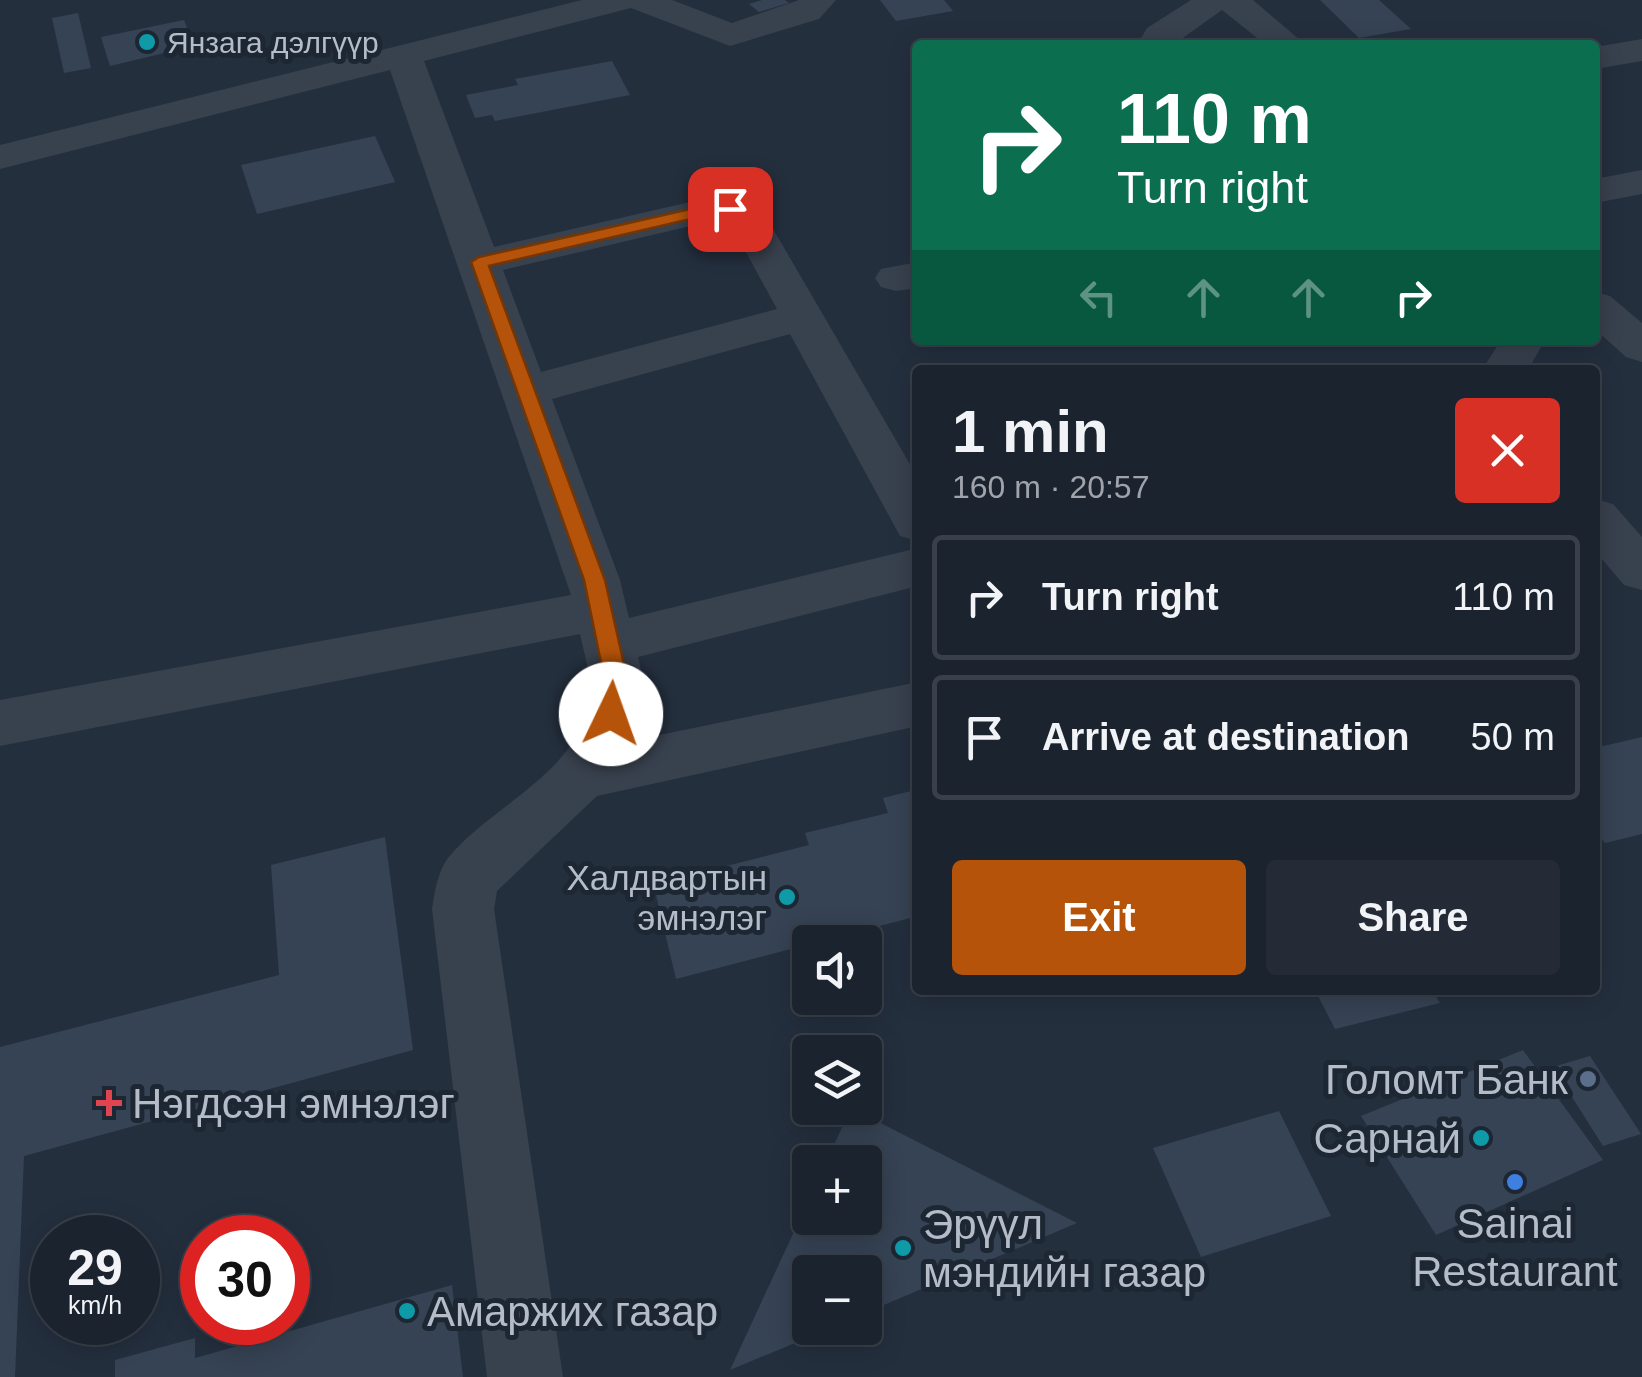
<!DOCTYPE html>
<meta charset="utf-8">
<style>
body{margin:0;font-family:Arial,sans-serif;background:#242b36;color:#f1f3f6;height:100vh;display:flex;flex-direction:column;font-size:38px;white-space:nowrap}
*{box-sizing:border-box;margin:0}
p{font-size:32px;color:#a0a4aa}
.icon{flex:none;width:55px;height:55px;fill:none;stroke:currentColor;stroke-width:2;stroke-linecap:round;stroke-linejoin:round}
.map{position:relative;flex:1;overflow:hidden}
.sheet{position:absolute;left:912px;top:365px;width:688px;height:630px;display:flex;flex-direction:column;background:#1b232e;border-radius:10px;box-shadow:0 5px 25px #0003,0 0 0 2px #39404a}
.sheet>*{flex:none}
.top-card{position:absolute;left:912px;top:40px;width:688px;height:305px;border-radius:10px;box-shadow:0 5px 25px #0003,0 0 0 2px #39404a;background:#0b6e4f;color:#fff;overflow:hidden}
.controls{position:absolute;left:792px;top:925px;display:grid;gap:20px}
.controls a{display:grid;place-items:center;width:90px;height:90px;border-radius:10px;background:#1b232e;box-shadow:0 5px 25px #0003,0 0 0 2px #39404a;font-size:50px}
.speed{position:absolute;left:30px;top:1215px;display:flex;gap:20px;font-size:50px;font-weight:700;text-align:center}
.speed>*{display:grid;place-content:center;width:130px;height:130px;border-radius:50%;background:#1b232e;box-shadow:0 5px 25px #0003,0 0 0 2px #39404a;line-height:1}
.speed small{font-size:25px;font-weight:400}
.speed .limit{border:15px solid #d22;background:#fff;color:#111}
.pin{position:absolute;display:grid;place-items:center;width:85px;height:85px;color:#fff;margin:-42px;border-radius:20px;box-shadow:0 5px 15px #0006}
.me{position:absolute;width:110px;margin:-55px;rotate:3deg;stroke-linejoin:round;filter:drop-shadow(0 0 8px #0008)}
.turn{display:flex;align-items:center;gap:35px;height:210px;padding:0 40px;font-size:45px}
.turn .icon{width:130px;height:130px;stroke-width:2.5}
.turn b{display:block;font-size:70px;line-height:85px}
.lanes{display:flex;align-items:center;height:95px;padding:0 40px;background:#0003;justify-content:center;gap:50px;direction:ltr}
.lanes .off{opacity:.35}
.round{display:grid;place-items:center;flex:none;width:105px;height:105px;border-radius:10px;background:#242b36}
.overview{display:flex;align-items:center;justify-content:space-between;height:170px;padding:0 40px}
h1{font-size:60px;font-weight:600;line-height:75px}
.action{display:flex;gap:20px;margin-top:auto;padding:20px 40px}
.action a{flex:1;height:115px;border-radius:10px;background:#b45309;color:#fff;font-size:40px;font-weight:600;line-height:115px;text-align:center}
.action a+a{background:#242b36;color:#f1f3f6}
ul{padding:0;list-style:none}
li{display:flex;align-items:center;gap:30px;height:125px;margin:0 20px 15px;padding:0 20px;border:5px solid #39404a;border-radius:10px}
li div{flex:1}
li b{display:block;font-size:38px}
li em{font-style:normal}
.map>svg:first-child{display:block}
.building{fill:#364354}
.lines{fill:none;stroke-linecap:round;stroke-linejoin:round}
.minor{fill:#38414e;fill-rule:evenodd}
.route{fill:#b45309;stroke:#753606;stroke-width:2.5}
.culture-dot{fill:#0f9aa8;stroke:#1d2633;stroke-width:4}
.service-dot{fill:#5c6f8a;stroke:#1d2633;stroke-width:4}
.health-dot{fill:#e0444e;stroke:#1d2633;stroke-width:4}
.shop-dot{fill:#3f7fe0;stroke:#1d2633;stroke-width:4}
.labels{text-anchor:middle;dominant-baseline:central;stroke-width:10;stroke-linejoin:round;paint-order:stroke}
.far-poi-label{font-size:30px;fill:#b4bcc9;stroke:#1d2633;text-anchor:start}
.poi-label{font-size:35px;fill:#b4bcc9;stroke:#1d2633;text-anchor:end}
.near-poi-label{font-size:42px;fill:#b4bcc9;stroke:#1d2633;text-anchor:start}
</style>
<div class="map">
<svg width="1642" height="1377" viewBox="0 0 1642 1377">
<rect width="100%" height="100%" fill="#242f3e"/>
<g class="building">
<path d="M762 0H785L789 3 759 12 749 4Z"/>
<path d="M880 0H944L953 11 896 21Z"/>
<path d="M1320 0H1379L1411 29 1359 38Z"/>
<path d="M78 13 91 68 64 73 52 18Z"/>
<path d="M184 20 194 46 110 66 101 37Z"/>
<path d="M612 61 630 95 495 121 492 115 475 118 466 95 518 85 515 79Z"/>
<path d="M375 136 395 182 257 214 241 165Z"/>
<path d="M1642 737V834L1605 843 1595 830V748Z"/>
<path d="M915 790 918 916 676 979 651 874 676 867 679 878 809 845 805 833 888 813 883 798Z"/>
<path d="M385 837 413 1050 24 1156 15 1377H0V1047L279 975 271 865Z"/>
<path d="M1315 990H1432L1440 1003 1335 1029Z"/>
<path d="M1523 1050 1603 1160 1436 1235 1361 1116Z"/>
<path d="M1590 1056 1641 1134 1603 1146 1553 1067Z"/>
<path d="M851 1108 1077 1223 865 1313V1272H810V1328H831L730 1370 810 1197V1218H865V1162H826Z"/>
<path d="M1279 1111 1331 1216 1201 1257 1153 1148Z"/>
<path d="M452 1285 463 1377H115V1360L195 1338V1358Z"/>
</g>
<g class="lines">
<g class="minor">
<path d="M582 0H672L732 23 799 0H836L819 19 730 46 631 8 424 61 494 247 712 197 758 203 918 478V541L900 536 790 334 552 399 620 580 629 618 918 548V586L638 657 644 682 635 740 918 682V726L597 796 497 891 494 909 563 1377H487L432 909C435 892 437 873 448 858 494 801 596 767 589 679 588 664 583 649 580 634L0 746V700L571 595 390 70 0 169V145ZM712 221 730 223 777 309 541 372 503 270Z"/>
<path d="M1191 0H1253L1306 45H1266L1222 10 1173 45H1137L1147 28Z"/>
<path d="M1642 39V61L1595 69V47Z"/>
<path d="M1642 170V194L1595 203V179Z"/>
<path d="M918 262V288L896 291 881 287 875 278 881 269Z"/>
<path d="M1595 292 1610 296 1642 323V362L1626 357 1595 329Z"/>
<path d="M1501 340H1545L1528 370H1482Z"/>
<path d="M1595 499 1613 504 1642 537V590L1624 585 1595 551Z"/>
</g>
</g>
<path class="route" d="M712 204H730L739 209 730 214H712L489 266 605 580 628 682 619 721H603L599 714 605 682 584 580 471 262 479 257Z"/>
<g class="culture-dot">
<circle cx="147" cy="42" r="10"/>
<circle cx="787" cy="897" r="10"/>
<circle cx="1481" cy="1138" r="10"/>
<circle cx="903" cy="1248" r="10"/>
<circle cx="407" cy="1311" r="10"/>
</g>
<circle class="service-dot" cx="1588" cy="1079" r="10"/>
<path class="health-dot" d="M104 1088h10v10h10v10h-10v10h-10v-10h-10v-10h10z"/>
<circle class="shop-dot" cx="1515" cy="1182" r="10"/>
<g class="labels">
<g class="far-poi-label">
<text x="167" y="42">Янзага дэлгүүр</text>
</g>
<g class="poi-label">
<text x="767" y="877">Халдвартын<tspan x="767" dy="40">эмнэлэг</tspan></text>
</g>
<g class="near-poi-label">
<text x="1568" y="1079" text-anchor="end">Голомт Банк</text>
<text x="132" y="1103">Нэгдсэн эмнэлэг</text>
<text x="1461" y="1138" text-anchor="end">Сарнай</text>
<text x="1515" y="1223" text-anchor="middle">Sainai<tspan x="1515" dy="48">Restaurant</tspan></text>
<text x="923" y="1224">Эрүүл<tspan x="923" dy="48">мэндийн газар</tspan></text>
<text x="427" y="1311">Амаржих газар</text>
</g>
</g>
</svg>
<div class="controls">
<a><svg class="icon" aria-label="sound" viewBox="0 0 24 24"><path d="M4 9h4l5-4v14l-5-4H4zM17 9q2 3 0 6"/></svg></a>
<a><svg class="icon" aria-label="layers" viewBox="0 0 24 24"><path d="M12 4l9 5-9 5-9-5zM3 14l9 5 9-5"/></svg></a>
<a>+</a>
<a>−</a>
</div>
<div class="speed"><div>29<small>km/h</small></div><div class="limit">30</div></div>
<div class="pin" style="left:730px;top:209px;background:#d93025"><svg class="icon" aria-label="arrive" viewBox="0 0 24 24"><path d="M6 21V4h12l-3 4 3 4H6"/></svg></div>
<svg class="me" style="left:611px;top:714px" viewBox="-20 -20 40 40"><circle r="19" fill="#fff"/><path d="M0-13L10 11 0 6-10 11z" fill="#b45309"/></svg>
<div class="top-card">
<div class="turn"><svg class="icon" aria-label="right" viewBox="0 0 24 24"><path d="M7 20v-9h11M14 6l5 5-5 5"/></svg><div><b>110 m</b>Turn right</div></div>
<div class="lanes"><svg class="icon off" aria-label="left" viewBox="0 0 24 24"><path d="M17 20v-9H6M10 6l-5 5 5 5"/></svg><svg class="icon off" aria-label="ahead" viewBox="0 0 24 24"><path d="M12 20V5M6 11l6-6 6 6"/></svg><svg class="icon off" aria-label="ahead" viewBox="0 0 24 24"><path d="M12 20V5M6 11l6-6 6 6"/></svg><svg class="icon" aria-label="right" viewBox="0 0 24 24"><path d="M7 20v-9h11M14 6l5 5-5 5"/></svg></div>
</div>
<section class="sheet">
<div class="overview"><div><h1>1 min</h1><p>160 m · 20:57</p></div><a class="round" style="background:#d93025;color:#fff"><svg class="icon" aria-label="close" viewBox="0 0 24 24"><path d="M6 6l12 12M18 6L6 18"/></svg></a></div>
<ul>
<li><svg class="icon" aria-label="right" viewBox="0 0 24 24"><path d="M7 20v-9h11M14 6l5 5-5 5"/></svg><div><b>Turn right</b></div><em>110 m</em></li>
<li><svg class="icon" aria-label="arrive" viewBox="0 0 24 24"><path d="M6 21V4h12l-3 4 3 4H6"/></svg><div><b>Arrive at destination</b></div><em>50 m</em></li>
</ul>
<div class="action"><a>Exit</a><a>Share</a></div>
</section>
</div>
